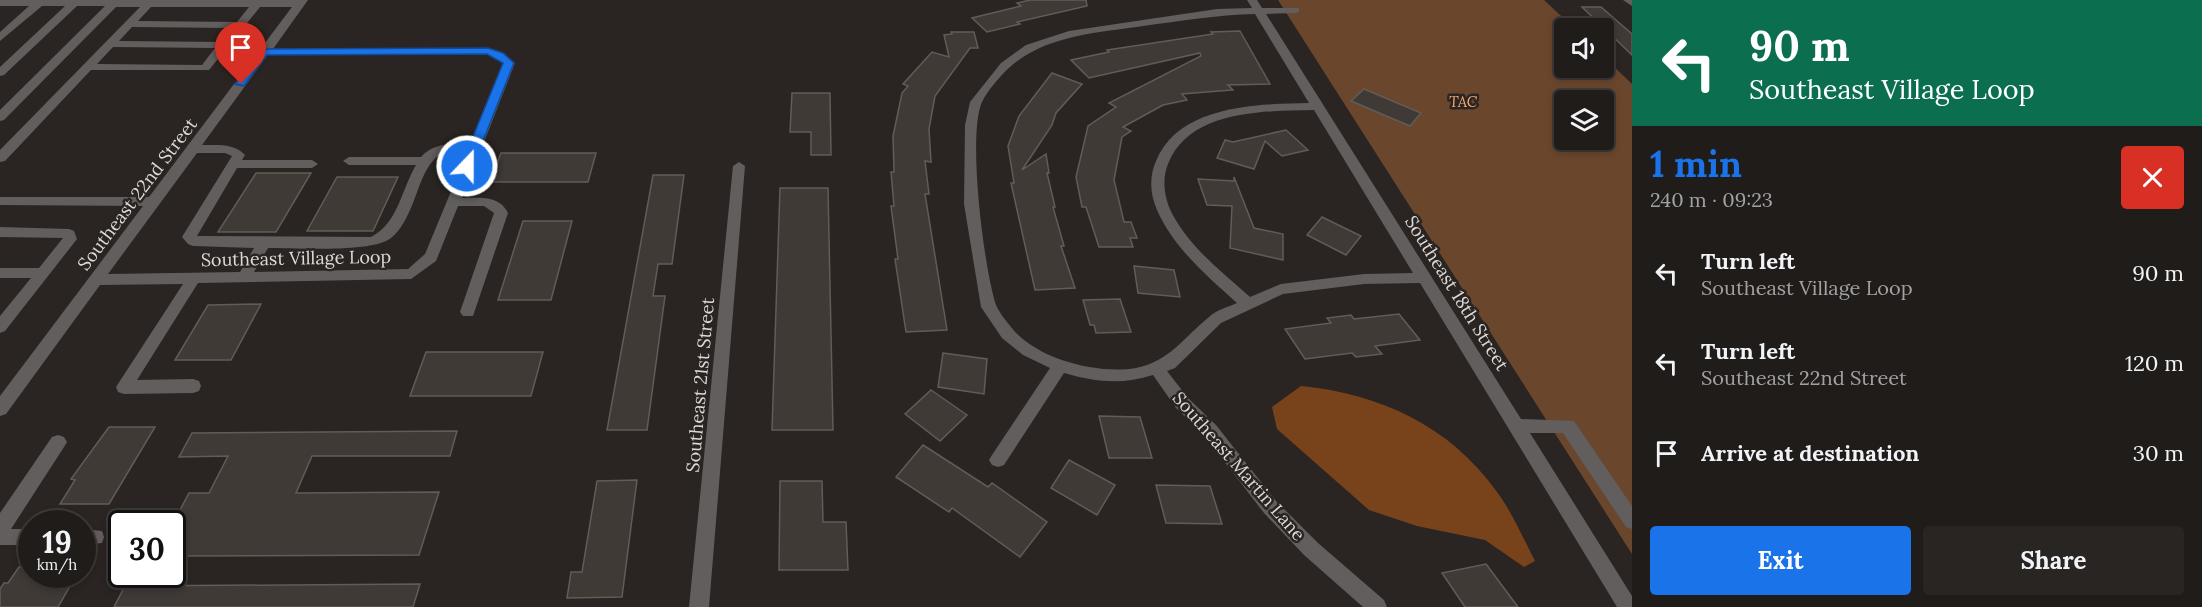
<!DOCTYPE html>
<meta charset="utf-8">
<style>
body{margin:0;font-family:Lora,serif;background:#282523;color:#f1f3f6;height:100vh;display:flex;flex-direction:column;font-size:22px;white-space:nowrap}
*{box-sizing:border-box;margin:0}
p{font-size:20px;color:#a2a1a2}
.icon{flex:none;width:33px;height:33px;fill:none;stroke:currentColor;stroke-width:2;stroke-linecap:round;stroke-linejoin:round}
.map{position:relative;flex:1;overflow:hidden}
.sheet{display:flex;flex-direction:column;background:#201c1a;width:570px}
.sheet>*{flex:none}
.hud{background:#0b6e4f;color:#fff;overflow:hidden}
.fabs{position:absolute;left:1554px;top:18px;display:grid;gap:12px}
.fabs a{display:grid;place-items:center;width:60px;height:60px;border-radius:6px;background:#201c1a;box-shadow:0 3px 9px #0003,0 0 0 2px #3d3a39;font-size:30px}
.speed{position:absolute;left:18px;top:510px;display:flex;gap:12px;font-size:30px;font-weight:700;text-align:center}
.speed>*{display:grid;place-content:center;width:78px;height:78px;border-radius:50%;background:#201c1a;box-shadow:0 3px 9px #0003,0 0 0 2px #3d3a39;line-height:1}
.speed small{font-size:15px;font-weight:400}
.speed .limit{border:3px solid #111;border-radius:9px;background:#fff;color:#111}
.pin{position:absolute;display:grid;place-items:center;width:51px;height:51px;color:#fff;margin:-62px -26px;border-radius:50% 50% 50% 0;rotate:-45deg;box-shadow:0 0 6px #0007}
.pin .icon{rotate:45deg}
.me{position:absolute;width:66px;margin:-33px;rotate:22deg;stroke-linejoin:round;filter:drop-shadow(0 0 4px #0008)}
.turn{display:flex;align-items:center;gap:21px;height:126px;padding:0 18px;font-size:27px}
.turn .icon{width:78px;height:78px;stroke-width:2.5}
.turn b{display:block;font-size:42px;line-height:51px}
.round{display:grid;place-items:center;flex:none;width:63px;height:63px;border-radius:6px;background:#282523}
.head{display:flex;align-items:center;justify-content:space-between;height:102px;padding:0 18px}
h1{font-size:36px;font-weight:700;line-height:45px;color:#1a73e8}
.primary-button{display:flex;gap:12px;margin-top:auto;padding:12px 18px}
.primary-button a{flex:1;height:69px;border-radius:6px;background:#1a73e8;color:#fff;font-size:24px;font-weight:700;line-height:69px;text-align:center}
.primary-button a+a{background:#282523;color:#f1f3f6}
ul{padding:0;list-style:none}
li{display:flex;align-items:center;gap:18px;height:90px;padding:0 18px}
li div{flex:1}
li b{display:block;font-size:22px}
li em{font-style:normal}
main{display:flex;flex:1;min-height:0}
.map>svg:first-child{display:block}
.green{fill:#6a462d;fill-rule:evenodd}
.water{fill:#78431b}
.building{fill:#3f3a36;stroke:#625c58;stroke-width:1.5}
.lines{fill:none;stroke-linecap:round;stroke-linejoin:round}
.minor{fill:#615e5d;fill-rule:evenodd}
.route{fill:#1a73e8;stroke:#114b97;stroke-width:1.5}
.labels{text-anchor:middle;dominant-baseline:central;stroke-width:5;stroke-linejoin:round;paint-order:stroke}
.far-park-label{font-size:15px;font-style:italic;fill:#faa971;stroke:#2a2522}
.street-label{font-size:18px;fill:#dcd9d7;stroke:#2a2522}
</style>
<main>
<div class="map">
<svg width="1632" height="607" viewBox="0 0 1632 607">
<rect width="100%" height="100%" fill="#2a2522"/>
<path class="green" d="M1278 0H1544L1574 28H1564V68H1604V57L1632 84V554ZM1564 100H1604V140H1564Z"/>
<path class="water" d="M1301 386C1380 394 1449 425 1497 492 1512 512 1523 538 1535 561L1524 567 1485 540 1417 526 1369 510 1277 429 1272 407Z"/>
<g class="building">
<path d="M1030 0H1086L1087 6 1017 22 1020 24 987 32 972 18 1021 6 1017 3Z"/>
<path d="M1582 7H1601L1632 34V55Z"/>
<path d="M1240 31 1270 84 1228 85 1233 90 1182 94 1187 100 1163 105 1123 127 1131 131 1122 137 1114 180 1124 222H1131L1137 238H1130L1133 247H1099L1086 207H1082L1076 177 1088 126 1116 107 1109 103 1201 56 1200 53 1089 78 1071 60 1109 52 1107 50 1213 34 1211 32Z"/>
<path d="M951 32H974L978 48H970L935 96 929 129 931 162 925 161 929 194H925L947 330 906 332 895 259H898L891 206H894L891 172H894L893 136 902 93 908 86 903 84 932 52 949 57 944 35 952 34Z"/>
<path d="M1052 73 1082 84 1056 113 1052 125 1022 170 1046 154 1049 173H1047L1055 207H1053L1064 246H1061L1075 288 1035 290 1011 183H1014L1008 146 1019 116Z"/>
<path d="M1364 89 1421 113 1410 126 1351 101Z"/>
<path d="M792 93H830L831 155H811V132H790Z"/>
<path d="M1286 130 1308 150 1282 156 1265 141 1254 169 1217 158 1225 140 1233 142Z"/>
<path d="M501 153H596L588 182H490Z"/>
<path d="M256 173H311L276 232H218Z"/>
<path d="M653 175H684L672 264H658L653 296H665L647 430H607Z"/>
<path d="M337 177H398L373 231H307Z"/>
<path d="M1234 177 1254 228 1283 234V260L1230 248 1232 206 1207 205 1198 179 1234 181Z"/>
<path d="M780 188H828L833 430H772Z"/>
<path d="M1322 217 1361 236 1346 255 1307 235Z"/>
<path d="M523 221H572L551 300H498Z"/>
<path d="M1134 266 1174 270 1180 297 1138 293Z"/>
<path d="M1120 299 1131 332 1096 333 1094 325H1090L1083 300Z"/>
<path d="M261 304 231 360H175L208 305Z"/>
<path d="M1399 314 1420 340 1375 346 1382 354 1356 357 1352 353 1305 359 1285 329 1331 323 1327 318 1351 315 1354 319Z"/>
<path d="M426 352H543L531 396H410Z"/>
<path d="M943 353 987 359 984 394 938 387Z"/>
<path d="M931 390 967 415 940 441 905 414Z"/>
<path d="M1099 416 1140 417 1152 458H1109Z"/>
<path d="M109 427H155L109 504H60L75 480 71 479Z"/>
<path d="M457 431 450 456H312L296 493 439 492 419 555 172 556V525L189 493H209L228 456 179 457 192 433Z"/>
<path d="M923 445 988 487 992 483 1047 522 1020 557 952 508 949 512 896 477Z"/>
<path d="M1069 460 1115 485 1097 515 1051 488Z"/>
<path d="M637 480 622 597 567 598 571 572H582L597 481Z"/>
<path d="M780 481H822L823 522H846L848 570H779Z"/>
<path d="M1156 485 1210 486 1222 524 1166 523Z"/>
<path d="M1486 564 1518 607H1465L1442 573Z"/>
<path d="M19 567H32V574H77L58 607H0V589L4 583H8Z"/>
<path d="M420 584 413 607H114L125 586Z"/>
</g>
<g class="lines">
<g class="minor">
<path d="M0 0H308L273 49 488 48 504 53 515 63 462 198C480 198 499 195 508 213L473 316H463L460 312 494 213 484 206H458L436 261 411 279 198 283 137 380 193 379 199 381 201 386 199 391 193 393 124 394 118 392 116 387 183 284 100 285 6 414 0 416V396L143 206 0 205V197H149L292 7H260L209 70H91L5 161 0 162V150L140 7H116L4 120 0 121V110L105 6H77L4 75 0 76V67L65 6H42L0 41V32L29 6H0ZM151 7H249L237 22 138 21ZM132 27 232 28 221 42 119 41ZM113 47 215 48 202 65 97 64ZM487 54 496 57 503 64 470 145C451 144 435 142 421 157H349L343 161 349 165H416C401 190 399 222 371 237L197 236 237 168H312L318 164 312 160H242L245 155C234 143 218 145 202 145L268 55ZM197 153H225L232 156 182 237 188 244 193 246 254 248 240 272 108 274ZM442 153H467L425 254 408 269 254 272 268 248C295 248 373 253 391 238 402 229 408 215 413 203 421 183 425 164 442 153Z"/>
<path d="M1247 0H1257L1262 8H1299V12L1295 13 1266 14 1521 419 1574 421 1632 506V529L1626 527 1563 433H1530L1632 596V607H1617L1420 283 1364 284 1283 294 1221 323 1175 368 1167 371 1188 398 1216 425 1276 501 1318 543 1384 600 1387 607H1363L1304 555 1264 513 1204 435 1176 408 1153 375C1122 385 1095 382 1064 373L1004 465 998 467 992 465 989 460 992 455 1050 368 1023 355 1002 338 981 307 964 204 965 125 970 102 1001 63 1026 45 1069 31 1217 9 1252 8ZM1255 14 1309 103C1257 104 1179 105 1156 161 1149 177 1150 194 1157 210 1173 247 1207 276 1237 303 1228 307 1216 310 1209 317 1183 338 1170 361 1136 368 1098 375 1035 359 1011 327 1006 321 999 312 996 305 984 269 967 135 982 102 987 91 1001 75 1010 67 1046 35 1097 33 1143 26 1180 21 1217 15 1255 14ZM1314 110 1413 273 1364 274 1281 284 1250 297C1223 273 1192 249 1174 217 1165 202 1161 181 1168 164 1189 110 1264 111 1314 110Z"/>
<path d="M1623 0H1632V6Z"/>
<path d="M739 162 745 166 709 607H689L733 166Z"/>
<path d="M0 227 69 229 74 231 77 239 5 331 0 333V316L31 278H0V268H39L63 238 0 237Z"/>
<path d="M58 435 64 437 67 442 64 447 11 529H32V545H0V513L52 437Z"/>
<path d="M82 529 102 531 104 537 102 543 82 545Z"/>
</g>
</g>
<path class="route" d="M488 48 503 53 514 63 473 166 467 170 461 166 503 63 487 54 267 55 244 86 235 84 261 50 264 49Z"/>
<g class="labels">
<g class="far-park-label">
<text x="1463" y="101">TAC</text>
</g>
<g class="street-label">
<text transform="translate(137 194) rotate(-53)">Southeast 22nd Street</text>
<text transform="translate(296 258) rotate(-1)">Southeast Village Loop</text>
<text transform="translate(1457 293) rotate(58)">Southeast 18th Street</text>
<text transform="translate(700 385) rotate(-85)">Southeast 21st Street</text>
<text transform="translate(1239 466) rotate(49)">Southeast Martin Lane</text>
</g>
</g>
</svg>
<div class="fabs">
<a><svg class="icon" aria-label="sound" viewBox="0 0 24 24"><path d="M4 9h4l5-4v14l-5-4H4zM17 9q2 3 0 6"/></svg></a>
<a><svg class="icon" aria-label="layers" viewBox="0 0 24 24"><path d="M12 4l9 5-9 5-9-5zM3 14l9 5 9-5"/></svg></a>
</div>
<div class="speed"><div>19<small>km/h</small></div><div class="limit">30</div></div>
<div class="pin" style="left:241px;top:84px;background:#d93025"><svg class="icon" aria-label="arrive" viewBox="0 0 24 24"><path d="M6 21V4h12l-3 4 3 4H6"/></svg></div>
<svg class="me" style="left:467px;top:166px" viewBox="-20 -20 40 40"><circle r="17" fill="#1a73e8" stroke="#fff" stroke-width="3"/><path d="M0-11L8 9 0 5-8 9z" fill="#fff"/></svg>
</div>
<section class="sheet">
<div class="hud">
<div class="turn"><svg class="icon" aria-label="left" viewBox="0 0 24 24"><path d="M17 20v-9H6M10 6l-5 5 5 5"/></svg><div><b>90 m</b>Southeast Village Loop</div></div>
</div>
<div class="head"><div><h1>1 min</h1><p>240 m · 09:23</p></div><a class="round" style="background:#d93025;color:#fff"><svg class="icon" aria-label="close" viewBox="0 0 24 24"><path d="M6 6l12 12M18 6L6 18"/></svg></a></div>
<ul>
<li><svg class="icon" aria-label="left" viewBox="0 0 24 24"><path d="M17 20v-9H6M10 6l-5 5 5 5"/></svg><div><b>Turn left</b><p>Southeast Village Loop</p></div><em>90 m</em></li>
<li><svg class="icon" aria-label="left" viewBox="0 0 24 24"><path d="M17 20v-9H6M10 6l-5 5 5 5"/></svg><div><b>Turn left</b><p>Southeast 22nd Street</p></div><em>120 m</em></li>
<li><svg class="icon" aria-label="arrive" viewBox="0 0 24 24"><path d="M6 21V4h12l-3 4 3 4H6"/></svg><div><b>Arrive at destination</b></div><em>30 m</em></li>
</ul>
<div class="primary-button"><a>Exit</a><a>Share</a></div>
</section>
</main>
